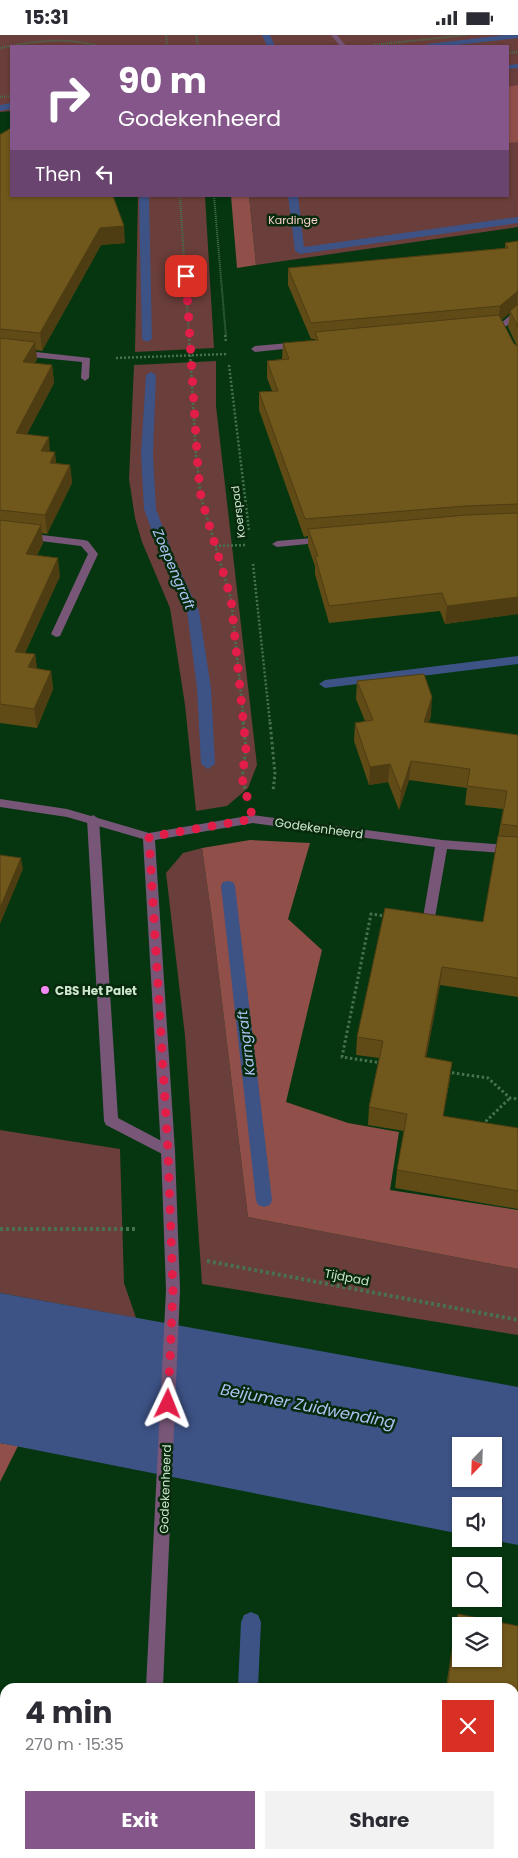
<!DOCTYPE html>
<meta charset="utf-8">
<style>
body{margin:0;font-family:Poppins,sans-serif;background:#f2f2f3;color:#2b2b33;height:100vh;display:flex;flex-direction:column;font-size:19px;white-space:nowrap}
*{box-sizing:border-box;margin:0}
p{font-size:16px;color:#7c7c81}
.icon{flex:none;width:28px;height:28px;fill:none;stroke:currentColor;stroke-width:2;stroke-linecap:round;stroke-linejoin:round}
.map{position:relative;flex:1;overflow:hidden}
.details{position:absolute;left:0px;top:1648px;width:519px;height:176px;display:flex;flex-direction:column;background:#fff;border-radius:15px 15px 0 0;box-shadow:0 1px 4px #0004}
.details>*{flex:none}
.top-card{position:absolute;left:10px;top:10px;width:499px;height:152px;border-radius:0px;box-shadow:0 1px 4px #0004;background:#84568a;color:#fff;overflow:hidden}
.needle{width:32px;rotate:203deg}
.tools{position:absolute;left:452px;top:1402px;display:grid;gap:10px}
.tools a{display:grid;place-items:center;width:50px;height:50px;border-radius:0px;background:#fff;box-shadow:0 1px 4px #0004;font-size:25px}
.pin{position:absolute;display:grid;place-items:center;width:42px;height:42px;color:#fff;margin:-21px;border-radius:10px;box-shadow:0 2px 8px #0006}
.me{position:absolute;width:55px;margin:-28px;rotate:2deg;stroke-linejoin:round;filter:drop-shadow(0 0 4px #0008)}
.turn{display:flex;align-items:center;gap:18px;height:105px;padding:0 25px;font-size:22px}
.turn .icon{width:65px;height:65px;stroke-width:2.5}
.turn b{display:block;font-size:35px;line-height:42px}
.then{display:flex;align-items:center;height:48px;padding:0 25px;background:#0003;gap:10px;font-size:19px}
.round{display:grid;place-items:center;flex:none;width:52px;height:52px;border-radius:0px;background:#f2f2f3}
.headline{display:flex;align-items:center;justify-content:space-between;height:85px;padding:0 25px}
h1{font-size:30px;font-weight:700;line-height:38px}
.primary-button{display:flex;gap:10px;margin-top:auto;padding:10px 25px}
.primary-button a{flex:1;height:58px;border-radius:0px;background:#84568a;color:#fff;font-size:20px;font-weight:700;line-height:58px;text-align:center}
.primary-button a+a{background:#f2f2f3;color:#2b2b33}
.status{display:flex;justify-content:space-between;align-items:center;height:35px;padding:0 25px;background:#fff;direction:ltr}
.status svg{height:14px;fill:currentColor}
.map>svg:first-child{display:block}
.green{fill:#6a3e3a}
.forest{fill:#904f49}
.water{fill:#3d5285;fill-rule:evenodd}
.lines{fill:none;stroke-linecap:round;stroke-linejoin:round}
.stream{fill:#3d5285;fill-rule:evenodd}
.path-far3{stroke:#48714f;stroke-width:2;stroke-dasharray:1 1;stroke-linecap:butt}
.path-far2{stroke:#48714f;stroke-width:2.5;stroke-dasharray:2 2;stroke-linecap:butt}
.path-far1{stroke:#48714f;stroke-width:3;stroke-dasharray:2.5 2.5;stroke-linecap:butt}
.path{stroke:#48714f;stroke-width:4;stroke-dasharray:3 3;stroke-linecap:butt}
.lane{fill:#775678;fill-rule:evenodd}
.street{fill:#775678;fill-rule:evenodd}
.wall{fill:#604b17;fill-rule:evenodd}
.shaded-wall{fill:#4e3d13}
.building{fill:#70571b;stroke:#4e3d13;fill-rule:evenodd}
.route{stroke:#e11d48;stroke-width:9;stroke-dasharray:0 16.2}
.poi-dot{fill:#f18af4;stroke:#072a0d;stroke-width:2}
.labels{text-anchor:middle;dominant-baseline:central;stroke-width:5;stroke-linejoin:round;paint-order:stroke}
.far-park-label{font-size:11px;fill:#f8cfca;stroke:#072a0d}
.far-street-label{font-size:11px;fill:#cee6ce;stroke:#072a0d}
.street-label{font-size:12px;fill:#cee6ce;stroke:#072a0d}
.poi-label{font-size:12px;font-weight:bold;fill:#cee6ce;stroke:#072a0d;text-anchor:start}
.water-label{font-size:14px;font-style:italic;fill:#adc2f2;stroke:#072a0d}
.near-water-label{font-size:16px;font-style:italic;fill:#adc2f2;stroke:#072a0d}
</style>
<div class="status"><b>15:31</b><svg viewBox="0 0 49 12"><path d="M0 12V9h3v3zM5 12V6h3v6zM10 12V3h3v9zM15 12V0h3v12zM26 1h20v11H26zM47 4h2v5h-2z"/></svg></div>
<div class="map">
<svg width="518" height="1823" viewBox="0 0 518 1823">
<rect width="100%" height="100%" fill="#05360f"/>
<g class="green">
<path d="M0 0H518V192L256 230 249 161H508V11H11V76L0 77Z"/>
<path d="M138 161H205L214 313 135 317Z"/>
<path d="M216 326V371L257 730 248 753 227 771 196 776 185 670 170 573 142 507 135 483 129 444 134 330Z"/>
<path d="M202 813 212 884 248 1182 518 1234V1300L202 1249 185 1001 166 838 183 818Z"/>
<path d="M0 1095 120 1114 124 1248 136 1283 0 1258Z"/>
</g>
<g class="forest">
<path d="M518 50V107L508 108V52Z"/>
<path d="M231 161H249L256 230 237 233Z"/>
<path d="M250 805 310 808 288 884 322 915 286 1067 348 1088 399 1097 390 1155 518 1175V1234L248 1182 212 884 202 813Z"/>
<path d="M0 1408 18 1411 0 1447Z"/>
</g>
<path class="water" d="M0 1258 518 1352V1510L487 1504H494V1471H461V1499L0 1408ZM461 1411H494V1444H461Z"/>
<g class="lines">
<g class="stream">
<path d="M262 0H270L275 11H267Z"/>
<path d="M505 0H518V3L448 11H424L428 9Z"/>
<path d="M518 29V33L508 34V30Z"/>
<path d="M11 68V74L0 76V70Z"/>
<path d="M139 161H149L152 304 147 307 142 304Z"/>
<path d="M288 161H298L304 212 518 182V188L300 219 295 216Z"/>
<path d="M151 337 156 340 153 419 156 474 174 523 199 576 211 653 215 729 208 734 201 729 197 653 187 576 162 523 144 474 141 419 146 340Z"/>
<path d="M518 621V629L325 653 319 649 325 645Z"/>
<path d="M228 846 233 847 235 851 272 1165 270 1170 264 1172 258 1170 256 1165 221 851 223 847Z"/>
<path d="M251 1577 258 1580 261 1587 258 1652H238L241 1587 244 1580Z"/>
</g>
<g class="path-far3">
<path d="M166 0 167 11"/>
<path d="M196 0 198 11"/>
<path d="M373 10 466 0"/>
<path d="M0 13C34 6 65 2 99 11"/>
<path d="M508 18 518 17"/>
<path d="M0 62 11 61"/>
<path d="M180 161 189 302"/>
<path d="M214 161 226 302"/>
</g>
<g class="path-far2">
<path d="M189 300 196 421 201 462 231 564 244 688"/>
<path d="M225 300 226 307"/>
<path d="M116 323 228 319"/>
<path d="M229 330 249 495"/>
<path d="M215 511 246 510"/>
<path d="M253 529 270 688"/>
</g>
<g class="path-far1">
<path d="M243 687 246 713 242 743 245 754"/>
<path d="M270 687 275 739 273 756"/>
<path d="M382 1028 342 1022 371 879 386 881"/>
<path d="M447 1037 488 1043 510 1063 518 1064"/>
<path d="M482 1090 510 1063"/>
</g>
<g class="path">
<path d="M0 1194H138"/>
<path d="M207 1226 518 1285"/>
<path d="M276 1819 317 1823"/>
</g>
<g class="lane">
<path d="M331 0H337L346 11H340Z"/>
<path d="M93 780 99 784 118 1083 173 1112 175 1116 173 1120 168 1122 106 1090 104 1086 87 784Z"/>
</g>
<g class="street">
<path d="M518 273V281C509 289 497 302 485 293L499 290Z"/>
<path d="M300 307 303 308V312L255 317 251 314 255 311Z"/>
<path d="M0 313 90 323 89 343 85 346 81 343 82 327 0 319Z"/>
<path d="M0 495 84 505 88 506 98 519 60 601 56 602 51 599 88 519 81 511 0 501Z"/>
<path d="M324 502 328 503V507L277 512 272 509 277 506Z"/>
<path d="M0 764 67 774 149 798 253 780 442 805 518 811V819L447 814 434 888 428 893 422 888 435 812 253 788 155 805 175 1116 180 1255 163 1652H146L166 1255 161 1116 143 804 67 782 0 772Z"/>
<rect x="137" y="1819" width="18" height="4"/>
</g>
</g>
<g class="wall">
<path d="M0 99 11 161 125 208 101 210 42 316 36 315 37 324 35 328 52 330 54 348 27 399 50 417 56 428 70 430 72 448 47 499 41 498 43 508 37 520 60 541 25 618 35 619 37 634 51 636 53 654 37 693 0 688Z"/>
<path d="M518 206V579L445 589 440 576 329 588 315 539V531L308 511V501L304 502 259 375V357L272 356 267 343V326L282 324 283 308 315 305V304H311L288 250V233L505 213V208ZM510 278 508 292 517 311 514 309 501 285Z"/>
<path d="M357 646 431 681 428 688 518 700V962L440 950 426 1022 450 1044 443 1081 518 1093V1174L395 1153 397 1135 404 1096 368 1090 369 1072 379 1023 356 1020 357 1002 483 887 503 774 465 770 467 753 409 745 399 775 388 747 369 750 354 706 355 688 365 686 356 664Z"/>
<path d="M458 1579 518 1591V1700H514V1652H446L455 1593Z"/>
</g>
<g class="shaded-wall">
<path d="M124 191 125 208 101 210 42 316 40 298 100 193Z"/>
<path d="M518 256 517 272 510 276V278L498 288 500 271Z"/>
<path d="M35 307 37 324 25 345 23 327Z"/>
<path d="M52 330 54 348 18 416 16 398Z"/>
<path d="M49 402 50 420 41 416Z"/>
<path d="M55 417 57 435 50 428Z"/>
<path d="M70 430 72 448 47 499 45 480Z"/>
<path d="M41 490 43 508 29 537 26 519Z"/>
<path d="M58 523 60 541 17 635 15 617Z"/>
<path d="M518 562V579L445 589 447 571Z"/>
<path d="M35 619 37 638 28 632Z"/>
<path d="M51 636 53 654 37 693 34 674Z"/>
<path d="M432 662 431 681 422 706 424 687Z"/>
<path d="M411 726 409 745 399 775 401 757Z"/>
<path d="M390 729 388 747 369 750 370 732Z"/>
<path d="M21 823 23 834 0 889V873Z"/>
<path d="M442 932 440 950 423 1040 425 1022Z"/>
<path d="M452 1027 450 1044 440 1099Z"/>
</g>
<g class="building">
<path d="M11 93V161H113L124 191 100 193 40 298 0 294V99H1Z"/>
<path d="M518 206V256L500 271 311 288 288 233 508 213 505 208Z"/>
<path d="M518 269V292L510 276Z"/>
<path d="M499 280 514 309 518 311V469L466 471 305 484 259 357 278 356 267 326 289 324 283 308 318 305 315 297Z"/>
<path d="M0 303 35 307 23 327 52 330 16 398 49 402 41 416 55 417 50 428 70 430 45 480 0 475Z"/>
<path d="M518 478V562L447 571 442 558 329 571 315 521H318L308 494 466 480Z"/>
<path d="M0 485 41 490 26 519 58 523 15 617 35 619 28 632 51 636 34 674 0 669Z"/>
<path d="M424 639 432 662 424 687 518 700V791L501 789 507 756 467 751 470 734 411 726 401 757 390 729 370 732 355 688 373 685 357 646Z"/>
<path d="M498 801 518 802V943L442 932 425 1022 452 1027 443 1081 518 1093V1156L397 1135 407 1079 369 1072 383 1006 357 1002 385 873 483 887Z"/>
<path d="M0 820 21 823 0 873Z"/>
<path d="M458 1579 518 1591V1686H516L514 1703V1652H447ZM461 1591H494V1624H461Z"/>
</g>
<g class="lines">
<path class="route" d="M168 1369 173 1255 168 1116 149 802 253 784 242 743 246 713 231 564 201 462 198 435 186 241"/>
</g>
<circle class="poi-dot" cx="45" cy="955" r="5"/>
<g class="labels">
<g class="far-park-label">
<text x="293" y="185">Kardinge</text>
</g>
<g class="far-street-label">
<text transform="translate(238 477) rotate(-97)">Koerspad</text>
</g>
<g class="street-label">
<text transform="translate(319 793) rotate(8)">Godekenheerd</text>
<text transform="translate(347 1242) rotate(11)">Tijdpad</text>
<text transform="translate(165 1454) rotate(-88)">Godekenheerd</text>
</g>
<g class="poi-label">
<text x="55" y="955">CBS Het Palet</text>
</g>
<g class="water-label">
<text transform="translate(174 534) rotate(67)">Zoepengraft</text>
<text transform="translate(246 1008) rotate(-97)">Karngraft</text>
</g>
<g class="near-water-label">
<text transform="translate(308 1371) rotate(11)">Beijumer Zuidwending</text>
</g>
</g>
</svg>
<div class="tools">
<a><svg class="needle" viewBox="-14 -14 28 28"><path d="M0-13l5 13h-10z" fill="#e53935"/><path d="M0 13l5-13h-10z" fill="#7c7c81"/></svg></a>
<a><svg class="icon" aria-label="sound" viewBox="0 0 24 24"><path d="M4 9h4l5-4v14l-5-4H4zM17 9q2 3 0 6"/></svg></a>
<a><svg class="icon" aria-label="search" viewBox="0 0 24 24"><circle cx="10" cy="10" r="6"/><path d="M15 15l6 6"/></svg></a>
<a><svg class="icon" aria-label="layers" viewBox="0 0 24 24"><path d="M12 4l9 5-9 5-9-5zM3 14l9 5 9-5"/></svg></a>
</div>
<div class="pin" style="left:186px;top:241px;background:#d93025"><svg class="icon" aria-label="arrive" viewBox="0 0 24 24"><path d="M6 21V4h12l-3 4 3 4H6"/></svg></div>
<svg class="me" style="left:168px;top:1369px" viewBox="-20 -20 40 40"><path d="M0-17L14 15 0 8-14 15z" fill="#e11d48" stroke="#fff" stroke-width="4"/></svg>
<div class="top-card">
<div class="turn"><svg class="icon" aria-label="right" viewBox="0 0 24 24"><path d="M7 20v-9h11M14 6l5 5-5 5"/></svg><div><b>90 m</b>Godekenheerd</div></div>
<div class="then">Then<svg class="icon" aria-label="left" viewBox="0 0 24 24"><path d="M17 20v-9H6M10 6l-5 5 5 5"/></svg></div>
</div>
<section class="details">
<div class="headline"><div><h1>4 min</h1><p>270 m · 15:35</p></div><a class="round" style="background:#d93025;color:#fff"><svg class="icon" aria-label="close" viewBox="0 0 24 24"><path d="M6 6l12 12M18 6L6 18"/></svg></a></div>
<div class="primary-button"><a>Exit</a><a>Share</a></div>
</section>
</div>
